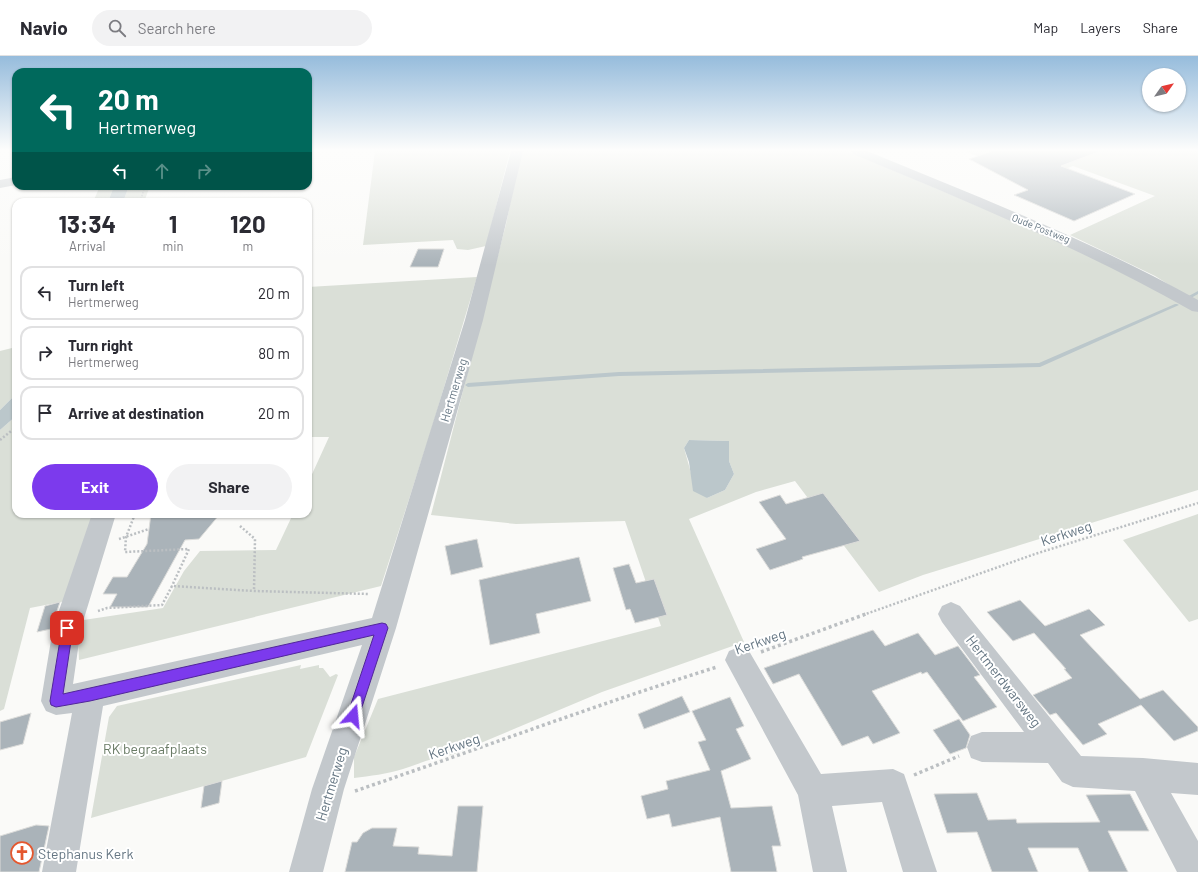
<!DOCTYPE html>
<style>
body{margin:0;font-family:Barlow,sans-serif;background:#f2f2f3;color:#2b2b33;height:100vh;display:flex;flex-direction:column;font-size:15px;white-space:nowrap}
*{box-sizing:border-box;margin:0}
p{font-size:13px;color:#7c7c81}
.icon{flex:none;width:22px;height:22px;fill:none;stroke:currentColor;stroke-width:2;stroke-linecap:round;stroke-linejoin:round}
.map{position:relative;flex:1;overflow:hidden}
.details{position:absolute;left:12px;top:142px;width:300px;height:320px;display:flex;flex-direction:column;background:#fff;border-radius:12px;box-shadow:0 1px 3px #0004}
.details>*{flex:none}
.guide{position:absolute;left:12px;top:12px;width:300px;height:122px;border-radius:12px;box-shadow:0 1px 3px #0004;background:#00695c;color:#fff;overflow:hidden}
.needle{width:26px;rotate:56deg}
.tools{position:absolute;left:1142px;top:12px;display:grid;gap:8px}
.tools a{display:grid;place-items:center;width:44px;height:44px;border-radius:50%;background:#fff;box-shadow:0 1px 3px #0004;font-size:20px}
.pin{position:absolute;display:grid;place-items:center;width:34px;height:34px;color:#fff;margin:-17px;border-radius:8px;box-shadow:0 2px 6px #0006}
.me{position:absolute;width:44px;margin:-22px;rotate:18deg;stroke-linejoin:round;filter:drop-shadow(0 0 3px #0008)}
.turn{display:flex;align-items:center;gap:14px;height:84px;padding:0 20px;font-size:18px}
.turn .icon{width:52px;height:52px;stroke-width:2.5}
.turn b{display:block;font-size:28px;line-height:34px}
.lanes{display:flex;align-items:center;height:38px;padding:0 20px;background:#0003;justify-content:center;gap:20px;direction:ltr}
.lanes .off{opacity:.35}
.eta{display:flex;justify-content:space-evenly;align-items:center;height:68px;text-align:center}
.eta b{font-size:24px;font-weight:700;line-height:28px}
.cta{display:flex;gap:8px;margin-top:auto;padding:8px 20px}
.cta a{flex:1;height:46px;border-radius:24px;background:#7c3aed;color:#fff;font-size:16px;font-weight:700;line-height:46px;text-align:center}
.cta a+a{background:#f2f2f3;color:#2b2b33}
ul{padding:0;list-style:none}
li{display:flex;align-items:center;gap:12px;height:54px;margin:0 8px 6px;padding:0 12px;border:2px solid #e1e1e2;border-radius:12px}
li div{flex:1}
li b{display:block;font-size:15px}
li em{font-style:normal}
header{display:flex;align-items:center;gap:24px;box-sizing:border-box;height:56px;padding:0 20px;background:#fff;border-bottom:1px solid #e1e1e2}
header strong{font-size:19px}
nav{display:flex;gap:22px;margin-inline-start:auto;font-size:14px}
.search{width:280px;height:36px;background:#f2f2f3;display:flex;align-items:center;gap:10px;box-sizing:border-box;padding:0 14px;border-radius:22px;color:#7c7c81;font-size:15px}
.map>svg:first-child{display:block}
.green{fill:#dadfd7;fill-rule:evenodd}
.water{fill:#bbc7cb}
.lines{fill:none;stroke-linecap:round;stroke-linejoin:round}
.stream{fill:#bbc7cb;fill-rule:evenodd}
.building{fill:#aab3b9;stroke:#dcdcda}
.path-far2{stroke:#bbbfc2;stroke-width:1.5;stroke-dasharray:1.5 1.5;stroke-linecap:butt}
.path-far1{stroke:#bbbfc2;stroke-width:2.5;stroke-dasharray:2 2;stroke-linecap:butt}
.path{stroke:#bbbfc2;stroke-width:3.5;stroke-dasharray:3 3;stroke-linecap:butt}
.minor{fill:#c3c8cc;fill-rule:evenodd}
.route{fill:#7c3aed;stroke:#51269a}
.labels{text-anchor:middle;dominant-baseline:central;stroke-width:4;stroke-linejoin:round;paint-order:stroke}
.far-street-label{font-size:10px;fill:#657683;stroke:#fff}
.street-label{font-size:12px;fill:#657683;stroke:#fff}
.near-street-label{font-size:14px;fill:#657683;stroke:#fff}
.near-park-label{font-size:14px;fill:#687a64;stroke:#fff}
.near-poi-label{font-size:14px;fill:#657683;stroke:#fff;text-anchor:start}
</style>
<header>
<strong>Navio</strong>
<div class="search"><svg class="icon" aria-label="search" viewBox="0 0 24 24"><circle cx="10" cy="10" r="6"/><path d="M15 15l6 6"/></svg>Search here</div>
<nav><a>Map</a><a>Layers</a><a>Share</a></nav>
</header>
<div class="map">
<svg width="1198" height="816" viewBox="0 0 1198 816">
<rect width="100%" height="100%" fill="#fafaf8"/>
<g class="green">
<path d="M375 95H510L486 190 468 194 457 193 453 184 363 189Z"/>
<path d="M521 95H848L1102 203 1198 256V434L923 519 879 536 795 425 756 436 689 463 744 586 602 636 452 699C434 701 421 707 403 713 387 718 370 720 354 722V701L378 643 661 570 625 465 516 468 431 459 506 168ZM689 384 729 385V405L734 418 725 434 707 442 691 417 684 392Z"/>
<path d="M965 95H1198V247L1155 220 1070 179 1155 140 1073 110 1034 125Z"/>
<path d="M100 130H114L108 146H93Z"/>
<path d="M129 130H150L144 146H123Z"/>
<path d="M477 221 430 378 381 530 79 604 77 565 163 552 184 515 200 495 276 494 293 458H308V427L329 381H308V231Z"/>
<path d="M16 291V338L0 354V295Z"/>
<path d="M16 360V458H95L66 545 30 552 4 653 0 655V374Z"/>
<path d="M1198 458V563L1189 566 1123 484Z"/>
<path d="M301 609 300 613 319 609V612H323L330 621 336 618 338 619 306 701 91 762 109 661 117 650Z"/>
</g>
<g class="water">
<path d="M114 130H129L123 146H108Z"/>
<path d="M16 338V360L0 374V354Z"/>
<path d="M689 384 729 385V405L734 418 725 434 707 442 693 435 689 406 684 392Z"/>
</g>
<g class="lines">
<g class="stream">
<path d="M1198 235V238L1191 242H1187V241Z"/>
<path d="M1175 248H1177L1179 249 1040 311 619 320 468 331 465 329 468 327 619 316 1039 307Z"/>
</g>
</g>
<g class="building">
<path d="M992 95H1098V96L1061 110 1135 138 1074 165 1014 139 1028 134 969 103Z"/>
<path d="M418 193H444L438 211H410Z"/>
<path d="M823 437 860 485 802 501 803 503 770 514 756 493 786 483 759 446 780 439 786 448Z"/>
<path d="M151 458H220L199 483 185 484 148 551H110L117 538H103L113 521H127L147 488Z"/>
<path d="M477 483 483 511 451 519 445 490Z"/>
<path d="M579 501 591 545 536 558 540 577 490 589 479 524Z"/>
<path d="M629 508 636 527 654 523 667 559 635 567 630 553 626 554 613 512Z"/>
<path d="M1020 544 1045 570 1089 553 1105 569 1080 579 1140 643 1163 634 1198 671V675L1174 685 1141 649 1098 668 1107 678 1083 689 1056 657 1050 659 1033 639 1072 622 1064 613H1066L1034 577 1013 585 987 556Z"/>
<path d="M60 546 51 573 37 576 45 550Z"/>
<path d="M873 574 885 590 918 577 935 599 958 590 980 619 974 621 997 651 963 665 927 616 922 618 921 616 872 635 900 677 873 688 868 680 842 690 799 618 773 628 764 612Z"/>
<path d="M682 640 690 656 644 673 638 658Z"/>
<path d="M730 641 744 670 736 673 751 703 721 715 731 752 772 750 781 790H772L777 816H731L720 761 672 771 669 758 647 763 641 740 668 733 666 725 710 714 698 686 706 684 692 655Z"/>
<path d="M31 657 23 688 0 694V666Z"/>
<path d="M959 663 970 679 966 692 950 698 933 674Z"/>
<path d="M222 725 219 747 201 752 204 730Z"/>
<path d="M977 737 988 764 1016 763 1017 767 1100 766 1086 739 1130 738 1149 775H1108L1128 816H1089L1078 792H1028L1038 816H992L977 776 947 777 934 738Z"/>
<path d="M458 750H483L477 816H345L352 786H357L363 777 372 772H397L393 790 419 791 418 798 452 800Z"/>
<path d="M36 769 49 770 39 816H0V780Z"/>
</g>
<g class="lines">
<path class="path-far2" d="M140 146 145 130"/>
<g class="path-far1">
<path d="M0 384 16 371"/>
<path d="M135 458 126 481 125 496 189 493 172 530"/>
<path d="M240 470 255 483 254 535"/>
<path d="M119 483 149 473"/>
<path d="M98 555 107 552 162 549 172 530 254 535 369 538"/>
<path d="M863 559 1035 498 1198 447"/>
</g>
<g class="path">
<path d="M761 596 866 558"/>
<path d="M914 719 959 700"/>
<path d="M355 735C476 694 595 649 717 611"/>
</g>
<g class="minor">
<path d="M511 95H523L483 264 396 572 344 733 323 816H289L312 733 362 589 103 650 76 816H42L72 657 56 659 46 655 41 645 53 572 92 458H116L81 572 73 628 372 562 465 264Z"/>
<path d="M851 95H867C979 141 1092 185 1198 244V256L1192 255C1083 193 968 146 853 98Z"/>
<path d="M16 121V129L0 132V124Z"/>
<path d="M951 546 960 550 1081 700 1143 702 1198 707V739L1171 737 1198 785V816H1177L1135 735 1073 731 1062 726 1048 707 982 706 971 702 967 691 971 680 982 676H1024L942 566 938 558 942 550Z"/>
<path d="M739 591 749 595 821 718 893 713 904 718 937 816H903L882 746 832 750 847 816H813L798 739 725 604 729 595Z"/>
</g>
</g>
<linearGradient id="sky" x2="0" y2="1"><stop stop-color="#96bcdc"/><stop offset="0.45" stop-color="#fdfdfc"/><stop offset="1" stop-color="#fdfdfc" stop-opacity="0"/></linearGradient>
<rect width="1198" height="209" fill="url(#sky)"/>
<path class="route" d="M67 567 71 568 73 572 63 638 382 567 386 568 388 572 359 660 357 664 353 666 348 664 347 660 374 579 90 645 56 651 51 649 50 645 62 572 63 568Z"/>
<defs>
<g id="church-ring" transform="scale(1.15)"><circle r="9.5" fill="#fff" stroke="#e4572e" stroke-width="1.5"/><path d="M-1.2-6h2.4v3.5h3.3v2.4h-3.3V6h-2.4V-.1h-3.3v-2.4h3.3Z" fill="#e4572e"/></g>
</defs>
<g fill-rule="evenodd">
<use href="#church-ring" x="22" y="797"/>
</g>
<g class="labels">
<g class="far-street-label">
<text transform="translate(1041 172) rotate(22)">Oude Postweg</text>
</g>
<g class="street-label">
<text transform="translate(453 334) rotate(-73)">Hertmerweg</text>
</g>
<g class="near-street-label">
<text transform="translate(1066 477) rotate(-18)">Kerkweg</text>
<text transform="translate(760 585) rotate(-19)">Kerkweg</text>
<text transform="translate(1004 625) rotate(52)">Hertmerdwarsweg</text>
<text transform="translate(454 690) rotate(-19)">Kerkweg</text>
<text transform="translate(331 728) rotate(-73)">Hertmerweg</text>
</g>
<g class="near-park-label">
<text x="155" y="692">RK begraafplaats</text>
</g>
<g class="near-poi-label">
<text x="38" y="797">Stephanus Kerk</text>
</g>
</g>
</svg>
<div class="tools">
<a><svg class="needle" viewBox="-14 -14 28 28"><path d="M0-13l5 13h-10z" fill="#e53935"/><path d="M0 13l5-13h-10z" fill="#7c7c81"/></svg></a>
</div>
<div class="pin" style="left:67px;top:572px;background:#d93025"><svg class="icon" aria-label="arrive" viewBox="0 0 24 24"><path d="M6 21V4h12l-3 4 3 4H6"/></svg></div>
<svg class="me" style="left:353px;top:660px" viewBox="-20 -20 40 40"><path d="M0-17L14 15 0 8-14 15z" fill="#7c3aed" stroke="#fff" stroke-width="4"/></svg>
<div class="guide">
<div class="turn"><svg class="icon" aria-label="left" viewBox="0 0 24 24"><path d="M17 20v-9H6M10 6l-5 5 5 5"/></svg><div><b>20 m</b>Hertmerweg</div></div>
<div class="lanes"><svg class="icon" aria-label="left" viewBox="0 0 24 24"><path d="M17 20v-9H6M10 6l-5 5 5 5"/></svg><svg class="icon off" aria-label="ahead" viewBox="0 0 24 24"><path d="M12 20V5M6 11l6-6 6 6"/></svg><svg class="icon off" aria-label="right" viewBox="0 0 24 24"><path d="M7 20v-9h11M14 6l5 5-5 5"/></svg></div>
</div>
<section class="details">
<div class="eta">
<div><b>13:34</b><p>Arrival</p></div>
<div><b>1</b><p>min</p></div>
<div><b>120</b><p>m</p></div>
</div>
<ul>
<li><svg class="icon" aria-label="left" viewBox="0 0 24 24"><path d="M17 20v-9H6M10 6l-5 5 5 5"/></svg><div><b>Turn left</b><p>Hertmerweg</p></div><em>20 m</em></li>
<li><svg class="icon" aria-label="right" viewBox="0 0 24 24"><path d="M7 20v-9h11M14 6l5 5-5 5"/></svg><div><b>Turn right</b><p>Hertmerweg</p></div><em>80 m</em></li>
<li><svg class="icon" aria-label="arrive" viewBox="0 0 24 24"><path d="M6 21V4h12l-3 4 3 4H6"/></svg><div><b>Arrive at destination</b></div><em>20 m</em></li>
</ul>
<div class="cta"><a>Exit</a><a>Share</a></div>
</section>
</div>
